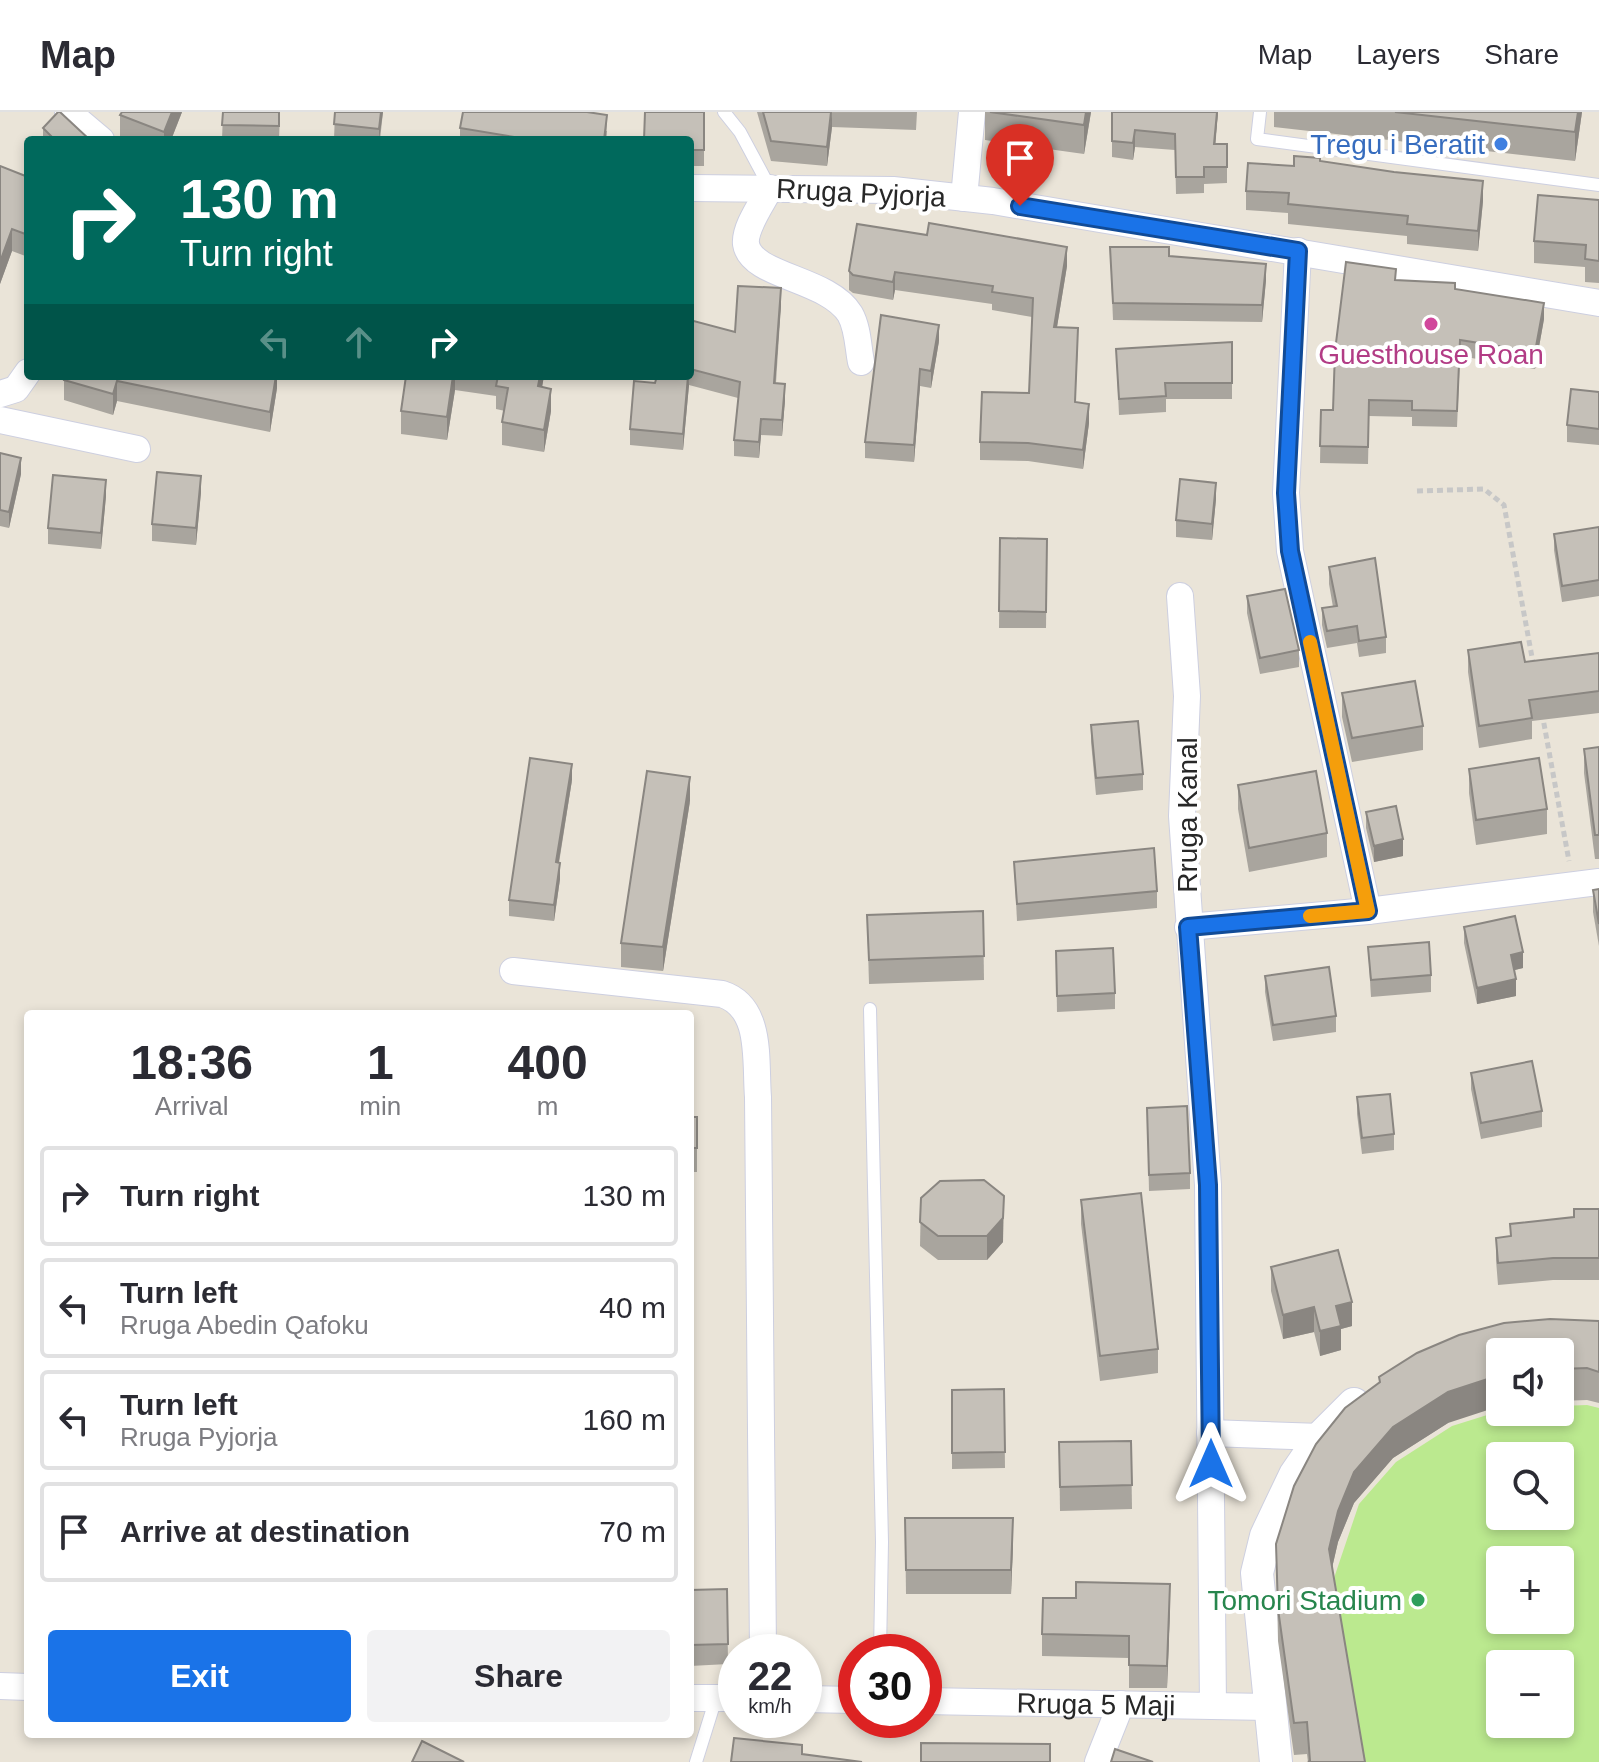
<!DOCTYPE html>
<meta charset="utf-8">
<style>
body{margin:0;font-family:Arial,sans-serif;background:#f2f2f3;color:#2b2b33;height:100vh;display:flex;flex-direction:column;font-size:30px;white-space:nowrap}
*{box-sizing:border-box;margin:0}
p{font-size:26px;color:#7c7c81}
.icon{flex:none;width:44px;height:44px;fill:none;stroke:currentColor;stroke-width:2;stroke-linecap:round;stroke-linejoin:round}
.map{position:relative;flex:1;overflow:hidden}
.side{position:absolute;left:24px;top:898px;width:670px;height:728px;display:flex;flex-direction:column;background:#fff;border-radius:8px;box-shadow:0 4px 12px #0003}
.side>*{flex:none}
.guide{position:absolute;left:24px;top:24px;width:670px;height:244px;border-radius:8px;box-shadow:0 4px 12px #0003;background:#00695c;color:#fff;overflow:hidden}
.fabs{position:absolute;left:1486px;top:1226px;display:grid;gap:16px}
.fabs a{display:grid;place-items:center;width:88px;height:88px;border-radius:8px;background:#fff;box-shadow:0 4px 12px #0003;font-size:40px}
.speed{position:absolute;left:718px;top:1522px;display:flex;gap:16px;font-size:40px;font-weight:700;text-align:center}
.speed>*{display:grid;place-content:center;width:104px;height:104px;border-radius:50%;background:#fff;box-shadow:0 4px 12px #0003;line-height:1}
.speed small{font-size:20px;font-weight:400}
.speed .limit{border:12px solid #d22;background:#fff;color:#111}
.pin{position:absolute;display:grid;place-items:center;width:68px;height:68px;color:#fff;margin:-82px -34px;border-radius:50% 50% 50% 0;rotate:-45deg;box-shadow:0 0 8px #0007}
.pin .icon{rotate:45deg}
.me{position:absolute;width:88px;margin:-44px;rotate:0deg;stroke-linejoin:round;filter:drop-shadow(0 0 6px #0008)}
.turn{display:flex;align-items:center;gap:28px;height:168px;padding:0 24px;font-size:36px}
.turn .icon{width:104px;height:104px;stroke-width:2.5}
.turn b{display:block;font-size:56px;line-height:68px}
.lanes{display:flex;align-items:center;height:76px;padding:0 24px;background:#0003;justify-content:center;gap:40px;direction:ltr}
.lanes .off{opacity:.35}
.eta{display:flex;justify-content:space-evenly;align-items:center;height:136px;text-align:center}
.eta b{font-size:48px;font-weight:700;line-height:56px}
.action{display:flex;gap:16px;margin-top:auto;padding:16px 24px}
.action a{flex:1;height:92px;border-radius:8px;background:#1a73e8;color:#fff;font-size:32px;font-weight:700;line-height:92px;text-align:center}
.action a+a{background:#f2f2f3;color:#2b2b33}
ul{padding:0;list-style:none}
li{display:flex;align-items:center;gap:24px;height:100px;margin:0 16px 12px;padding:0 8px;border:4px solid #e1e1e2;border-radius:8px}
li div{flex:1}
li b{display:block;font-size:30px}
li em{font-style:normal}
header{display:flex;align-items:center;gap:48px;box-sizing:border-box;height:112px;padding:0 40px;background:#fff;border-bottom:2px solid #e1e1e2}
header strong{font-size:38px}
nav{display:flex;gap:44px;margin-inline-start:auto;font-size:28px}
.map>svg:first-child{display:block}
.pitch{fill:#bbe98f;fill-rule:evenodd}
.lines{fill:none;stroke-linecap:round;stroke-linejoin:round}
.service-casing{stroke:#cdcfe0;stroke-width:14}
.minor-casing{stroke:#cdcfe0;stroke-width:28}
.tertiary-casing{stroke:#cdcfe0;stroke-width:34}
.path{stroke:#c7c7c7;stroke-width:5;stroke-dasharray:6 4;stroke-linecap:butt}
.service{stroke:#fff;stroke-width:12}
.minor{stroke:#fff;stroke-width:26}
.tertiary{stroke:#fff;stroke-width:32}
.wall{fill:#a9a59e}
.shaded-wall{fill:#8a8681}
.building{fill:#c5c0b8;stroke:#8a8681;stroke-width:2}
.route-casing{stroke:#114b97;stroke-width:20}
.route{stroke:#1a73e8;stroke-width:14}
.slow{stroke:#f59e0b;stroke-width:14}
.shop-dot{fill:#3f7fe0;stroke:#fff;stroke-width:3}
.hotel-dot{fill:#d1479c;stroke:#fff;stroke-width:3}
.leisure-dot{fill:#2e9e5b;stroke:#fff;stroke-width:3}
.labels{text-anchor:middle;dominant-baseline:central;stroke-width:8;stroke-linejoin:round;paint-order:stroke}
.shop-label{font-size:28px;fill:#366cbe;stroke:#fff;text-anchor:end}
.street-label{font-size:28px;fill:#272727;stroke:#fff}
.hotel-label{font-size:28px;fill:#b23c85;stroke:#fff}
.leisure-label{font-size:28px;fill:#27864d;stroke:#fff;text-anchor:end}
</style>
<header>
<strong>Map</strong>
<nav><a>Map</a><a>Layers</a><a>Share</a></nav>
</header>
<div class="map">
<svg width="1599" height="1650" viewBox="0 0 1599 1650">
<rect width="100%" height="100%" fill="#eae4d8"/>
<path class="pitch" d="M1587 1293 1599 1296V1650H1365L1333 1469 1359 1392 1396 1350 1452 1314 1500 1299 1560 1300V1294ZM1500 1344H1560V1404H1500ZM1500 1448H1560V1508H1500ZM1500 1552H1560V1612H1500Z"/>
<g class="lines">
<g class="service-casing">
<g id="service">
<path d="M724 0 740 20 770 76"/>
<path d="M1260 0 1257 27 1599 73"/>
<path d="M870 897 882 1430 880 1540"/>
<path d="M696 1650 716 1586"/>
</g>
</g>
<g class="minor-casing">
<g id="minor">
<path d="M68 0 101 28"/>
<path d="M690 76 893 78 993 89 1599 191"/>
<path d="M770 76C763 90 744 116 746 132 751 165 828 166 850 202 858 216 858 235 861 250"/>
<path d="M964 86 972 0"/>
<path d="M1298 139 1286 381 1290 439 1368 799"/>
<path d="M0 282 16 277 28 260"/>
<path d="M0 308 137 337"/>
<path d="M1180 484 1187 584 1182 704 1208 1073 1213 1594"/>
<path d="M1188 815 1368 799 1599 770"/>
<path d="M513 859 722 882C763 895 755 950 758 985L763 1540"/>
<path d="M1210 1321 1321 1325"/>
<path d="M0 1574 28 1575"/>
<path d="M690 1586H736"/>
<path d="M804 1587 856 1588"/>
<path id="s1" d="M924 1589 1268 1595"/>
<path d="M1098 1650 1121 1592"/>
</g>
</g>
<g class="tertiary-casing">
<path id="tertiary" d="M1276 1650 1257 1461 1266 1424 1295 1363 1321 1325 1354 1292"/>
</g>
<g class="path">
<path d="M1417 379 1484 377 1504 393 1534 556"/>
<path d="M1542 601 1569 749"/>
</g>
<use href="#service" class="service"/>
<use href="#minor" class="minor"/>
<use href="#tertiary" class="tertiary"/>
</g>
<g class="wall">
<path d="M122 0H182L171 28 120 27V3Z"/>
<path d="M223 0H280L279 28H222Z"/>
<path d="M335 0H383L380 28H334Z"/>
<path d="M704 0V54H690V28Z"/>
<path d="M757 0H917L916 18 832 15 827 54 771 49Z"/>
<path d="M985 0H1091L1084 42 985 28Z"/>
<path d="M1112 0H1218L1215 32H1227V71L1204 72V81L1176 82 1175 38 1135 35 1133 48 1112 45Z"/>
<path d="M1274 0H1582L1575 49 1274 15Z"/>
<path d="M43 16 90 28H43Z"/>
<path d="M460 16 607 19 606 28H460Z"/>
<path d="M1320 49 1483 89 1478 139 1407 132V124L1288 112V101L1246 98V79L1294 54Z"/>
<path d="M0 54 28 65V145L12 139 0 172Z"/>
<path d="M1599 88V171L1585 170V155L1534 151V129Z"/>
<path d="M1110 135 1169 144 1266 168 1262 210 1113 208Z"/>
<path d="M1067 154 1057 215 1078 234 1075 290 1089 311 1083 357 1028 349 980 348V330L1029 281 1032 205 992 198V192L895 178 893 188 853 181 849 178V159Z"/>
<path d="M1396 168 1455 177 1544 207 1535 257 1460 244 1457 315 1412 314V305L1369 304 1368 352 1320 351 1321 298H1333Z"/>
<path d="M781 193 776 271 785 288 782 324 761 323 759 346 734 344V328L738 286 689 273 683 338 630 333V317L655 271 657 264H690V208L735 220Z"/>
<path d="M939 229 931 276 920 274 914 350 865 346V330Z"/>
<path d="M1232 230V287H1166V300L1119 303 1116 237Z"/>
<path d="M277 264V276L270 320 117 289 113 303 64 288V268Z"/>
<path d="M406 264H544L542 275 551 299 544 340 502 333V310L505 299 496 297V284L455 278 447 328 401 322V299Z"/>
<path d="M1599 280V333L1567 330V313Z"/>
<path d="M0 341 21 362 9 416 0 414Z"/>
<path d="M201 380 196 433 152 429V412Z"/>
<path d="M106 384 101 437 48 432V416Z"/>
<path d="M1216 387 1212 428 1176 425V408Z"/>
<path d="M1599 415V484L1562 490 1554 438V422Z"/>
<path d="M1000 426 1047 427 1046 516H999Z"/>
<path d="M1329 455 1386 525V541L1359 545 1357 531 1327 536 1322 513V496L1333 495 1329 472Z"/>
<path d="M1247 484 1299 538V555L1260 562 1247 501Z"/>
<path d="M1468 538 1525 550 1599 541V601L1532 609V627L1479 636 1468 560Z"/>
<path d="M1342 581 1423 614V638L1352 650 1342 605Z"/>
<path d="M1091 613 1143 662V678L1096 683 1091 630Z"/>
<path d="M1599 635V747H1595L1584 661V637Z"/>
<path d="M1469 657 1547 697V722L1476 733 1469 681Z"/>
<path d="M572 668 559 751 560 767 554 809 509 804V788Z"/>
<path d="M1238 673 1327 721V745L1249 760 1238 697Z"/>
<path d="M690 689 663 859 621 855V831Z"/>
<path d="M1366 700 1403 744 1374 750 1366 716Z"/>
<path d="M1014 750 1157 779V796L1017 809Z"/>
<path d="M1599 777V834L1593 800V778Z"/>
<path d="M983 799 984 868 869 872 867 803Z"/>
<path d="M1464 815 1523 856 1514 858 1516 884 1477 892 1464 831Z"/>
<path d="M1368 835 1431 863V880L1371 885Z"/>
<path d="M1056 839 1115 881V897L1057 900Z"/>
<path d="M1265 864 1336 904V920L1273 929 1265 880Z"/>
<path d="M1471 961 1542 999V1015L1481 1027 1471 977Z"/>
<path d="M1357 985 1394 1022V1038L1362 1042 1357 1002Z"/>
<path d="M1147 996 1190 1061V1077L1149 1079Z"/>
<rect x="690" y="1005" width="7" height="55"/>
<path d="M921 1086 1003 1130 987 1148H938L920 1134Z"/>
<path d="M1081 1088 1158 1237V1261L1100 1269 1081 1112Z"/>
<path d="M1599 1097V1168H1553L1498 1173 1496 1148V1126L1510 1124V1112L1574 1105Z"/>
<path d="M1271 1155 1352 1214 1341 1217V1238L1320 1244 1314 1220 1283 1227 1271 1179Z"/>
<path d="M1599 1209V1291L1587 1288 1560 1289V1240H1500L1448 1311 1393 1346 1354 1391 1338 1430 1332 1456 1365 1650H1308L1307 1642 1294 1643 1278 1529 1276 1432 1379 1271V1265Z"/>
<path d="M1004 1277 1005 1356 952 1357V1278Z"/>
<path d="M1131 1329 1132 1397 1060 1399 1059 1330Z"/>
<path d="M905 1406 1013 1430 1011 1482H906Z"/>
<path d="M727 1477 728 1552 690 1554V1478Z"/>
<path d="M1170 1494 1167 1576H1129V1546L1042 1544V1522Z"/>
</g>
<g class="shaded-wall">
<path d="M172 0H182L171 28H164V20Z"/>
<path d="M381 0H383L379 28V17Z"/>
<path d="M832 0V15L827 54V35Z"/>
<path d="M1086 0H1091L1084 42V13Z"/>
<path d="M1217 0H1218L1214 49V32Z"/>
<path d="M1578 0H1582L1575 49V20Z"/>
<path d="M607 3 606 28H604Z"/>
<path d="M1135 18V35L1133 48V31Z"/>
<path d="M1483 69V89L1478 139V119Z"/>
<path d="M12 117V139L0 172V150Z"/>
<path d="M1067 135V154L1054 233V215Z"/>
<path d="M1266 152V168L1262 210V193Z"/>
<path d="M895 160V178L893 188V170Z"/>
<path d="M781 176V193L774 287V271Z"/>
<path d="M1544 191V207L1535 257V240Z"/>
<path d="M939 213V229L931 276V259Z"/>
<path d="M920 257V274L914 350V333Z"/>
<path d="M276 264H277V276L270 320V300Z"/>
<path d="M453 264H455V278L447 328V305Z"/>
<path d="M540 264H544L538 297V274Z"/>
<path d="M688 264 689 273 683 338V322Z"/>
<path d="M117 269V289L113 303V282Z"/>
<path d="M785 272V288L782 324V308Z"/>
<path d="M551 277V299L544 340V318Z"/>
<path d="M1089 292V311L1083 357V338Z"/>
<path d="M761 307V323L759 346V330Z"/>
<path d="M21 346V362L9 416V400Z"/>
<path d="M201 364V380L196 433V416Z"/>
<path d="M106 368V384L101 437V421Z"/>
<path d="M1216 371V387L1212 428V412Z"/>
<path d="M572 652V668L556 767V750Z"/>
<path d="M690 665V689L663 859V835Z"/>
<path d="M1403 727V744L1374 750V734Z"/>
<path d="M560 751V767L554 809V793Z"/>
<path d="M1523 840V856L1511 859V843Z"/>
<path d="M1516 867V884L1477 892V876Z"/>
<path d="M1004 1084 1003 1130 987 1148V1124Z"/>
<path d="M1352 1190V1214L1341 1217V1238L1320 1244V1219L1336 1194Z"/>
<path d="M1314 1195V1220L1283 1227V1203Z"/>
<path d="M1500 1263V1294L1448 1311 1393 1346 1354 1391 1338 1430 1329 1469V1437L1338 1399 1354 1360 1393 1315 1448 1280Z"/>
<path d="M1013 1406V1430L1011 1482V1458Z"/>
<path d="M1170 1472V1494L1167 1576V1554Z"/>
</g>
<g class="building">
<path d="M58 0H60L90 28H55L43 16Z"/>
<path d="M122 0H172L164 20 120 3Z"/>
<path d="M223 0H279V14L222 13Z"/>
<path d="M335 0H381L379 17 334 12Z"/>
<path d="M463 0H587L607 3 604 28H533L460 16Z"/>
<path d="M645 0H704V38H690V28H644Z"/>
<path d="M763 0H831L827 35 771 29Z"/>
<path d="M990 0H1086L1084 13Z"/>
<path d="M1112 0H1217L1214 32H1227V55H1204V65H1176L1175 22 1135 18 1133 31 1112 29Z"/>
<path d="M1395 0H1578L1575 20Z"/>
<path d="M1294 44 1320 46V49L1394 60 1483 69 1478 119 1407 112 1408 104 1288 92 1289 81 1246 79 1248 51 1294 54Z"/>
<path d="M0 54 28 65V123L12 117 0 150Z"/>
<path d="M1538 83 1599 88V149L1585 147 1586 133 1534 129Z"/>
<path d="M929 111 1067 135 1054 215 1078 216 1075 290 1089 292 1083 338 1028 331 980 330 982 280 1029 281 1033 186 992 180 993 174 895 160 893 170 853 163 849 159 857 112 927 123Z"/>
<path d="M1110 135H1169V144L1266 152 1262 193 1113 191Z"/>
<path d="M1346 150 1396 157 1395 168 1455 171V177L1544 191 1535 240 1460 228 1457 299 1412 298V289L1369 288 1368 335 1320 334 1321 298H1333L1335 239Z"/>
<path d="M738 174 781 176 774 271 785 272 782 308 761 307 759 330 734 328 740 270 690 257V208L735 220Z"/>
<path d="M881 203 939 213 931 259 920 257 914 333 865 330Z"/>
<path d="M1232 230V271H1165L1166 284 1119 287 1116 237Z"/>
<path d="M65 264H276L270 300 117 269 113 282 64 268Z"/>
<path d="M406 264H453L447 305 401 299Z"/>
<path d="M498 264H540L538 274 551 277 544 318 502 310 508 276 496 274Z"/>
<path d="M657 264H688L683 322 630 317 634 269 655 271Z"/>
<path d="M1571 277 1599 280V317L1567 313Z"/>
<path d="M0 341 21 346 9 400 0 398Z"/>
<path d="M157 360 201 364 196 416 152 412Z"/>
<path d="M53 363 106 368 101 421 48 416Z"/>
<path d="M1180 367 1216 371 1212 412 1176 408Z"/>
<path d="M1599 415V468L1562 474 1554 422Z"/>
<path d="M1000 426 1047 427 1046 500 999 499Z"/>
<path d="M1375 446 1386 525 1359 529 1357 514 1327 519 1322 496 1337 494 1329 455Z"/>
<path d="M1285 477 1299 538 1260 546 1247 484Z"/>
<path d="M1521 530 1525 550 1599 541V579L1529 588 1532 606 1479 614 1468 538Z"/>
<path d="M1415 569 1423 614 1352 626 1342 581Z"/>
<path d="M1138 609 1143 662 1096 666 1091 613Z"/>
<path d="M1599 635V723H1595L1584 637Z"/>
<path d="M530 646 572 652 556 750 560 751 554 793 509 788Z"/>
<path d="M1539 646 1547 697 1476 708 1469 657Z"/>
<path d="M647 659 690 665 663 835 621 831Z"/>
<path d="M1316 659 1327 721 1249 736 1238 673Z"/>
<path d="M1396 694 1403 727 1374 734 1366 700Z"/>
<path d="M1154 736 1157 779 1017 792 1014 750Z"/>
<path d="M1599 777V812L1593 778Z"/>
<path d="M983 799 984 844 869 848 867 803Z"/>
<path d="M1515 804 1523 840 1511 843 1516 867 1477 876 1464 815Z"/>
<path d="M1429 830 1431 863 1371 868 1368 835Z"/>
<path d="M1113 836 1115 881 1057 884 1056 839Z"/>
<path d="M1329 855 1336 904 1273 913 1265 864Z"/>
<path d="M1532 949 1542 999 1481 1011 1471 961Z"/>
<path d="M1390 982 1394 1022 1362 1026 1357 985Z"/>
<path d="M1187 994 1190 1061 1149 1063 1147 996Z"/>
<rect x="690" y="1005" width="7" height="31"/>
<path d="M984 1068 1004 1084 1003 1106 987 1124H938L920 1110 921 1086 940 1069Z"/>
<path d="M1141 1081 1158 1237 1100 1244 1081 1088Z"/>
<path d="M1574 1097H1599V1146H1553L1498 1151 1496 1126 1511 1124 1510 1112 1574 1105Z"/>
<path d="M1338 1138 1352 1190 1336 1194 1341 1214 1320 1219 1314 1195 1283 1203 1271 1155Z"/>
<path d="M1550 1207 1599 1209V1260L1587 1256 1560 1257V1240H1500V1263L1448 1280 1393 1315 1354 1360 1338 1399 1329 1437 1365 1650H1308L1310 1649 1307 1610 1294 1611 1278 1497 1276 1432 1294 1374 1316 1332 1345 1296 1380 1270 1379 1265 1417 1241 1459 1223 1504 1211Z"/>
<path d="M1004 1277 1005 1340 952 1341V1278Z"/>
<path d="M1131 1329 1132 1373 1060 1375 1059 1330Z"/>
<path d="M905 1406H1013L1011 1458H906Z"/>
<path d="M1076 1470 1170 1472 1167 1554 1129 1553V1524L1042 1522 1043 1486H1076Z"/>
<path d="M727 1477 728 1532 690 1533V1478Z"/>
<path d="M734 1626 802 1633V1642L862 1650H731Z"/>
<path d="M422 1629 464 1650H412Z"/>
<path d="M921 1631 1050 1632V1650H921Z"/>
<path d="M1115 1637 1153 1650H1111Z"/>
</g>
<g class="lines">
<g class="route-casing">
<path id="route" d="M1020 94 1298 139 1286 381 1290 439 1368 799 1188 815 1208 1073 1211 1352"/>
</g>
<use href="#route" class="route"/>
<path class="slow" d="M1310 530 1368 799 1310 804"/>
</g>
<circle class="shop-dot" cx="1501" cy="32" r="8"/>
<circle class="hotel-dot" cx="1431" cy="212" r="8"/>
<circle class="leisure-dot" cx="1418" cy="1488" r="8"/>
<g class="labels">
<g class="shop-label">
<text x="1485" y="32">Tregu i Beratit</text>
</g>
<g class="street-label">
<text transform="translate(861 81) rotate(3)">Rruga Pyjorja</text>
<text transform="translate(1187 703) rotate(-90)">Rruga Kanal</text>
<text stroke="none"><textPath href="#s1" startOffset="172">Rruga 5 Maji</textPath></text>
</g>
<g class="hotel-label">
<text x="1431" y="242">Guesthouse Roan</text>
</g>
<g class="leisure-label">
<text x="1402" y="1488">Tomori Stadium</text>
</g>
</g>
</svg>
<div class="fabs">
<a><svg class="icon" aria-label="sound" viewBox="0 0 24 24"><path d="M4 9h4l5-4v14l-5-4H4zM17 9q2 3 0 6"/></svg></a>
<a><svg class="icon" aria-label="search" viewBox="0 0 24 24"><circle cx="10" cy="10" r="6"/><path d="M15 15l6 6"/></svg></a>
<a>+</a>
<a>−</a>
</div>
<div class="speed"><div>22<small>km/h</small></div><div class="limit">30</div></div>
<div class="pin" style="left:1020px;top:94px;background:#d93025"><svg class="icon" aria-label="arrive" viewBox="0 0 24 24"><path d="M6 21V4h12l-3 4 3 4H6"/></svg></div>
<svg class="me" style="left:1211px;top:1352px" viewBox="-20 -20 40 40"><path d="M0-17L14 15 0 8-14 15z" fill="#1a73e8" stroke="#fff" stroke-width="4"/></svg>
<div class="guide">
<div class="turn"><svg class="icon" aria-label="right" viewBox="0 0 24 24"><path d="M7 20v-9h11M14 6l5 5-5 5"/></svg><div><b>130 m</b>Turn right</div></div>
<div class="lanes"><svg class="icon off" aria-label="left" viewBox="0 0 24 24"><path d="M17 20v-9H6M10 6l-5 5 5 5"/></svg><svg class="icon off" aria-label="ahead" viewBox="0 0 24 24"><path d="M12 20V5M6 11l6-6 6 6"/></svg><svg class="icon" aria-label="right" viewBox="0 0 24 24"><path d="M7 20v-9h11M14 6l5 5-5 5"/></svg></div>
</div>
<section class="side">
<div class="eta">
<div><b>18:36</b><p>Arrival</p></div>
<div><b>1</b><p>min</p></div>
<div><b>400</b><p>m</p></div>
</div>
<ul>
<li><svg class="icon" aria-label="right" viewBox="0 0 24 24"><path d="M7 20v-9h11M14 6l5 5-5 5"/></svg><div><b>Turn right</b></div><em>130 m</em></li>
<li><svg class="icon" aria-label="left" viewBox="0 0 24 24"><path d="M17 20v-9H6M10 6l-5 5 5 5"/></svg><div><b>Turn left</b><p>Rruga Abedin Qafoku</p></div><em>40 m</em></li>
<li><svg class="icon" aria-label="left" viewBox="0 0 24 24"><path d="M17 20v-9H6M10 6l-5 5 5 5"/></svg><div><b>Turn left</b><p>Rruga Pyjorja</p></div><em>160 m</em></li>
<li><svg class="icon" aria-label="arrive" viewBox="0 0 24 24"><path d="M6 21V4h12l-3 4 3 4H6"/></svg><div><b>Arrive at destination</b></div><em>70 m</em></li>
</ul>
<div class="action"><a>Exit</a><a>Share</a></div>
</section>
</div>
